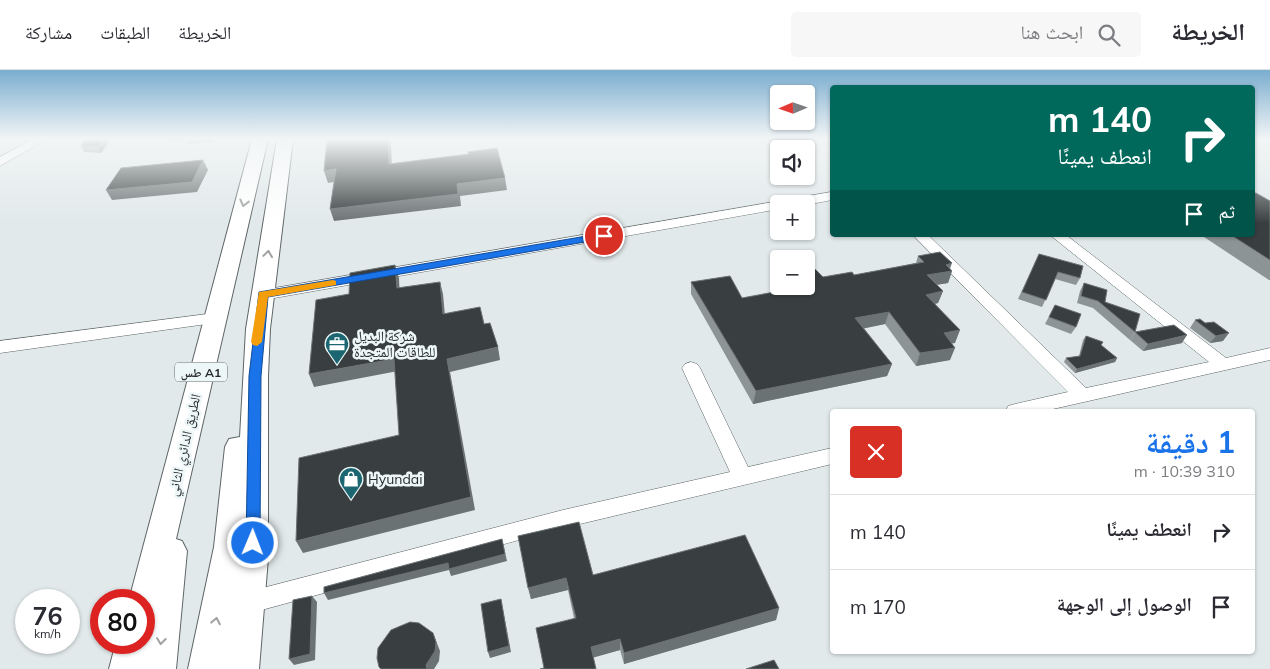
<!DOCTYPE html>
<html lang="ar">
<meta charset="utf-8">
<style>
body{margin:0;font-family:Mulish,"Noto Naskh Arabic",sans-serif;background:#f7f7f7;color:#2b2b33;direction:rtl;height:100vh;display:flex;flex-direction:column;font-size:19px;white-space:nowrap}
*{box-sizing:border-box;margin:0}
p{font-size:16px;color:#7c7c81}
.icon{flex:none;width:28px;height:28px;fill:none;stroke:currentColor;stroke-width:2;stroke-linecap:round;stroke-linejoin:round}
.map{position:relative;flex:1;overflow:hidden;direction:ltr}
.details{position:absolute;left:830px;top:339px;width:425px;height:245px;display:flex;flex-direction:column;background:#fff;border-radius:5px;box-shadow:0 1px 4px #0004;direction:rtl}
.details>*{flex:none}
.guide{position:absolute;left:830px;top:15px;width:425px;height:152px;border-radius:5px;box-shadow:0 1px 4px #0004;direction:rtl;background:#00695c;color:#fff;overflow:hidden}
.needle{width:32px;rotate:268deg}
.controls{position:absolute;left:770px;top:15px;display:grid;gap:10px}
.controls a{display:grid;place-items:center;width:45px;height:45px;border-radius:5px;background:#fff;box-shadow:0 1px 4px #0004;font-size:25px}
.speed{position:absolute;left:15px;top:519px;display:flex;gap:10px;font-size:25px;font-weight:700;text-align:center}
.speed>*{display:grid;place-content:center;width:65px;height:65px;border-radius:50%;background:#fff;box-shadow:0 1px 4px #0004;line-height:1}
.speed small{font-size:12px;font-weight:400}
.speed .limit{border:8px solid #d22;background:#fff;color:#111}
.pin{position:absolute;display:grid;place-items:center;width:42px;height:42px;color:#fff;margin:-21px;border:2px solid #fff;border-radius:50%;box-shadow:0 1px 5px #0007}
.me{position:absolute;width:55px;margin:-28px;rotate:1deg;stroke-linejoin:round;filter:drop-shadow(0 0 4px #0008)}
.turn{display:flex;align-items:center;gap:18px;height:105px;padding:0 20px;font-size:22px}
.turn .icon{width:65px;height:65px;stroke-width:2.5}
.turn b{display:block;font-size:35px;line-height:42px}
.then{display:flex;align-items:center;height:48px;padding:0 20px;background:#0003;gap:10px;font-size:19px}
.round{display:grid;place-items:center;flex:none;width:52px;height:52px;border-radius:5px;background:#f7f7f7}
.head{display:flex;align-items:center;justify-content:space-between;height:85px;padding:0 20px}
h1{font-size:30px;font-weight:700;line-height:38px;color:#1a73e8}
ul{padding:0;list-style:none}
li{display:flex;align-items:center;gap:15px;height:75px;padding:0 20px;border-top:1px solid #e1e1e2}
li div{flex:1}
li b{display:block;font-size:19px}
li em{font-style:normal}
header{display:flex;align-items:center;gap:30px;box-sizing:border-box;height:70px;padding:0 25px;background:#fff;border-bottom:1px solid #e1e1e2}
header strong{font-size:24px}
nav{display:flex;gap:28px;margin-inline-start:auto;font-size:18px}
.search{width:350px;height:45px;background:#f7f7f7;display:flex;align-items:center;gap:12px;box-sizing:border-box;padding:0 18px;border-radius:5px;color:#7c7c81;font-size:19px}
.map>svg:first-child{display:block}
.lines{fill:none;stroke-linecap:round;stroke-linejoin:round}
.minor-casing{stroke:#5e6566;stroke-width:1}
.highway-casing{stroke:#5e6566;stroke-width:2}
.minor{fill:#fff;fill-rule:evenodd}
.highway{fill:#fff;fill-rule:evenodd}
.wall{fill:#8d9495}
.shaded-wall{fill:#6b7273}
.building{fill:#393f40;stroke:#6b7273}
.oneway{stroke:#9fa0a0}
.route{fill:#1a73e8;stroke:#114b97}
.slow{fill:#f59e0b}
.labels{text-anchor:middle;dominant-baseline:central;stroke-width:5;stroke-linejoin:round;paint-order:stroke}
.shield{fill:#eef7f8;stroke:#656a6a;stroke-width:1}
.shield-label{font-size:12px;font-weight:bold;fill:#2a2d2d}
.poi-label{font-size:14px;fill:#2a2d2d;stroke:#eef7f8;text-anchor:start}
.street-label{font-size:14px;fill:#2a2d2d;stroke:#eef7f8}
</style>
<header>
<strong>الخريطة</strong>
<div class="search"><svg class="icon" aria-label="search" viewBox="0 0 24 24"><circle cx="10" cy="10" r="6"/><path d="M15 15l6 6"/></svg>ابحث هنا</div>
<nav><a>الخريطة</a><a>الطبقات</a><a>مشاركة</a></nav>
</header>
<div class="map">
<svg width="1270" height="599" viewBox="0 0 1270 599">
<rect width="100%" height="100%" fill="#e1e9ea"/>
<g class="lines">
<g class="minor-casing">
<g id="minor">
<path d="M33 69H47L0 96V87Z"/>
<path d="M832 122V130L806 135 779 134V139L263 230 255 225 263 220Z"/>
<path d="M913 165H928L1086 318 1209 292 1050 165H1066L1226 288 1270 278V290L1044 341H1006L1008 336 1015 334 1068 322Z"/>
<path d="M215 243 221 244 223 248 221 252 0 283V271Z"/>
<path d="M691 292 697 294 700 298 748 397 832 378V394L563 458 247 544 239 541 235 533 239 525 247 522 563 440 730 402 682 298 685 294Z"/>
</g>
</g>
<g class="highway-casing">
<g id="highway">
<path d="M252 69H268L176 469 182 471 187 481 176 599H109L116 572H144L146 551 144 552V530H129Z"/>
<path d="M277 69H293L270 259 268 306V488L259 599H188L214 477 225 377 229 369 240 367 246 259Z"/>
</g>
</g>
<use href="#minor" class="minor"/>
<use href="#highway" class="highway"/>
</g>
<g class="wall">
<path d="M111 69 101 83 84 82 81 76Z"/>
<path d="M171 69H214L213 72 188 74 186 70 172 71Z"/>
<path d="M1270 131V210H1269L1201 165H1252Z"/>
<path d="M1039 184 1080 208 1076 215 1055 209 1042 237 1018 229Z"/>
<path d="M918 186 950 198 952 201 948 213 936 215 943 221 938 233 935 234 955 273H952L950 290 916 296 885 254 864 258 892 294 887 306 753 334 691 224V212L742 228 785 220 782 216H806L854 205 916 193Z"/>
<path d="M1084 213 1105 232 1135 262 1130 270 1093 238 1077 233 1080 221Z"/>
<path d="M1055 235 1076 257 1071 264 1045 254Z"/>
<path d="M1195 250 1223 271 1210 273 1190 258Z"/>
<path d="M1135 262 1182 273 1143 281 1130 270Z"/>
<path d="M1086 266 1101 275 1117 288 1115 292 1075 303 1064 292 1066 288 1079 286 1083 270Z"/>
<path d="M518 466 593 505 779 538 776 550 624 594 620 580 593 587 544 598 574 548 568 520 531 529Z"/>
</g>
<g class="shaded-wall">
<path d="M103 69H111L101 83 98 76Z"/>
<path d="M171 69H185L186 70 172 71Z"/>
<path d="M388 69H390L391 73 392 105 389 94Z"/>
<path d="M203 90 208 100 197 122 112 130 106 120Z"/>
<path d="M336 99 339 111 328 113 324 101Z"/>
<path d="M505 108 507 120 460 126 461 136 334 151 330 139 457 114Z"/>
<path d="M952 193 949 201H952L948 213 922 217 927 205 946 195Z"/>
<path d="M395 195 399 208 400 231 397 218Z"/>
<path d="M440 212 443 224 446 257 443 244Z"/>
<path d="M943 221 938 233 921 237 926 225Z"/>
<path d="M889 242 885 254 852 261 855 248Z"/>
<path d="M960 260 955 273 939 276 944 263Z"/>
<path d="M1229 263 1223 271 1210 273 1216 266Z"/>
<path d="M1187 265 1182 273 1143 281 1148 274Z"/>
<path d="M498 277 500 290 450 302 475 440 303 483 296 471 471 427 447 289Z"/>
<path d="M955 278 950 290 916 296 920 283Z"/>
<path d="M1117 288 1115 292 1075 303 1077 299Z"/>
<path d="M394 289 398 301 314 317 309 304Z"/>
<path d="M892 294 887 306 753 334 756 321Z"/>
<path d="M502 469 507 491 451 506 449 500 328 530 324 523Z"/>
<path d="M566 508 568 520 531 529 528 518Z"/>
<path d="M312 526 317 532 315 590 294 595 289 589Z"/>
<path d="M501 529 511 582 490 588 488 582Z"/>
<path d="M779 538 776 550 624 594V583Z"/>
<path d="M433 563 440 581 439 591 434 599H427L426 595Z"/>
<path d="M620 569V580L592 588 591 577Z"/>
</g>
<g class="building">
<path d="M86 69H103L98 76H81Z"/>
<path d="M327 69H388L389 94 469 84 468 82 497 78 505 108 457 114 458 124 330 139 336 99 324 101Z"/>
<path d="M203 90 192 112 106 120 121 98Z"/>
<path d="M1252 123H1256L1270 131V190L1231 165H1252Z"/>
<path d="M940 182 952 193 946 195 952 201 927 205 943 221 926 225 960 260 944 263 955 278 920 283 889 242 855 248 892 294 756 321 691 212 730 206 742 228 796 218 795 216H806V194H810L823 207 852 202 854 205 924 192 918 186Z"/>
<path d="M1039 184 1083 196 1080 208 1058 202 1046 230 1022 222Z"/>
<path d="M395 195 397 218 440 212 443 244 480 237 484 254 490 253 498 277 447 289 471 427 296 471 299 388 399 365 394 289 309 304 316 230 349 224 350 203Z"/>
<path d="M1084 213 1107 220 1105 232 1140 244 1135 262 1098 231 1081 226Z"/>
<path d="M1055 235 1081 244 1076 257 1049 247Z"/>
<path d="M1200 249 1205 253 1214 252 1229 263 1216 266 1195 250Z"/>
<path d="M1174 255 1187 265 1148 274 1135 262Z"/>
<path d="M1086 266 1103 272 1101 275 1117 288 1077 299 1066 288 1080 286Z"/>
<path d="M579 452 593 505 745 465 779 538 624 583 620 569 591 577 596 599H540L544 598 536 558 576 548 566 508 528 518 518 466Z"/>
<path d="M502 469 505 484 449 499 448 493 324 523V517Z"/>
<path d="M312 526 310 584 289 589 293 530Z"/>
<path d="M501 529 509 576 488 582 481 534Z"/>
<path d="M410 552 419 553 433 563 436 572 435 581 426 595 427 599H381L379 597 377 588 378 578 391 560Z"/>
<path d="M774 590 779 599H746Z"/>
</g>
<defs><path id="oneway-chevron" d="M-2-3.5L2.5 0L-2 3.5" fill="none" stroke-width="1.6" stroke-linecap="round" stroke-linejoin="round" transform="scale(1.25)"/></defs>
<g class="oneway">
<use href="#oneway-chevron" transform="translate(244 133) rotate(104)"/>
<use href="#oneway-chevron" transform="translate(268 184) rotate(-82)"/>
<use href="#oneway-chevron" transform="translate(216 551) rotate(-79)"/>
<use href="#oneway-chevron" transform="translate(161 571) rotate(97)"/>
</g>
<linearGradient id="sky" x2="0" y2="1"><stop stop-color="#7aadcf"/><stop offset="0.45" stop-color="#f2f5f6"/><stop offset="1" stop-color="#f2f5f6" stop-opacity="0"/></linearGradient>
<rect width="1270" height="153" fill="url(#sky)"/>
<path class="route" d="M604 163 609 166 608 168 268 227 261 306 260 473 258 477 253 479 248 477 246 473 249 306 259 222Z"/>
<path class="slow" d="M333 210 336 211V215L268 227 262 272 257 276 253 275 251 272 259 222Z"/>
<defs>
<g id="office-pin" transform="scale(1.25)"><path d="M0 17L-7.5 6A9.5 9.5 0 1 1 7.5 6Z" fill="#1b6670" stroke="#eef7f8"/><path d="M-6-3h4V-5.5h4V-3h4V5H-6ZM-1-4.5V-3h2v-1.5ZM-6 0V1H6V0Z" fill="#fff"/></g>
<g id="shop-pin" transform="scale(1.25)"><path d="M0 17L-7.5 6A9.5 9.5 0 1 1 7.5 6Z" fill="#1b6670" stroke="#eef7f8"/><path d="M-5-2.5h2.3a2.7 3.5 0 0 1 5.4 0H5L5.5 6h-11ZM-1.5-2.5h3a1.5 2.3 0 0 0-3 0Z" fill="#fff"/></g>
</defs>
<g fill-rule="evenodd">
<use href="#office-pin" x="337" y="274"/>
<use href="#shop-pin" x="351" y="409"/>
</g>
<g class="labels">
<rect class="shield" x="175" y="292.5" width="52" height="19" rx="4"/>
<g class="shield-label">
<text x="201" y="302">طس A1</text>
</g>
<g class="poi-label">
<text x="354" y="266">شركة البديل<tspan x="354" dy="16">للطاقات المتجدة</tspan></text>
<text x="368" y="409">Hyundai</text>
</g>
<g class="street-label">
<text transform="translate(184 375) rotate(-77)">الطريق الدائري الثاني</text>
</g>
</g>
</svg>
<div class="controls">
<a><svg class="needle" viewBox="-14 -14 28 28"><path d="M0-13l5 13h-10z" fill="#e53935"/><path d="M0 13l5-13h-10z" fill="#7c7c81"/></svg></a>
<a><svg class="icon" aria-label="sound" viewBox="0 0 24 24"><path d="M4 9h4l5-4v14l-5-4H4zM17 9q2 3 0 6"/></svg></a>
<a>+</a>
<a>−</a>
</div>
<div class="speed"><div>76<small>km/h</small></div><div class="limit">80</div></div>
<div class="pin" style="left:604px;top:166px;background:#d93025"><svg class="icon" aria-label="arrive" viewBox="0 0 24 24"><path d="M6 21V4h12l-3 4 3 4H6"/></svg></div>
<svg class="me" style="left:253px;top:473px" viewBox="-20 -20 40 40"><circle r="17" fill="#1a73e8" stroke="#fff" stroke-width="3"/><path d="M0-11L8 9 0 5-8 9z" fill="#fff"/></svg>
<div class="guide">
<div class="turn"><svg class="icon" aria-label="right" viewBox="0 0 24 24"><path d="M7 20v-9h11M14 6l5 5-5 5"/></svg><div><b>140 m</b>انعطف يمينًا</div></div>
<div class="then">ثم<svg class="icon" aria-label="arrive" viewBox="0 0 24 24"><path d="M6 21V4h12l-3 4 3 4H6"/></svg></div>
</div>
<section class="details">
<div class="head"><div><h1>1 دقيقة</h1><p>310 m · 10:39</p></div><a class="round" style="background:#d93025;color:#fff"><svg class="icon" aria-label="close" viewBox="0 0 24 24"><path d="M6 6l12 12M18 6L6 18"/></svg></a></div>
<ul>
<li><svg class="icon" aria-label="right" viewBox="0 0 24 24"><path d="M7 20v-9h11M14 6l5 5-5 5"/></svg><div><b>انعطف يمينًا</b></div><em>140 m</em></li>
<li><svg class="icon" aria-label="arrive" viewBox="0 0 24 24"><path d="M6 21V4h12l-3 4 3 4H6"/></svg><div><b>الوصول إلى الوجهة</b></div><em>170 m</em></li>
</ul>
</section>
</div>
